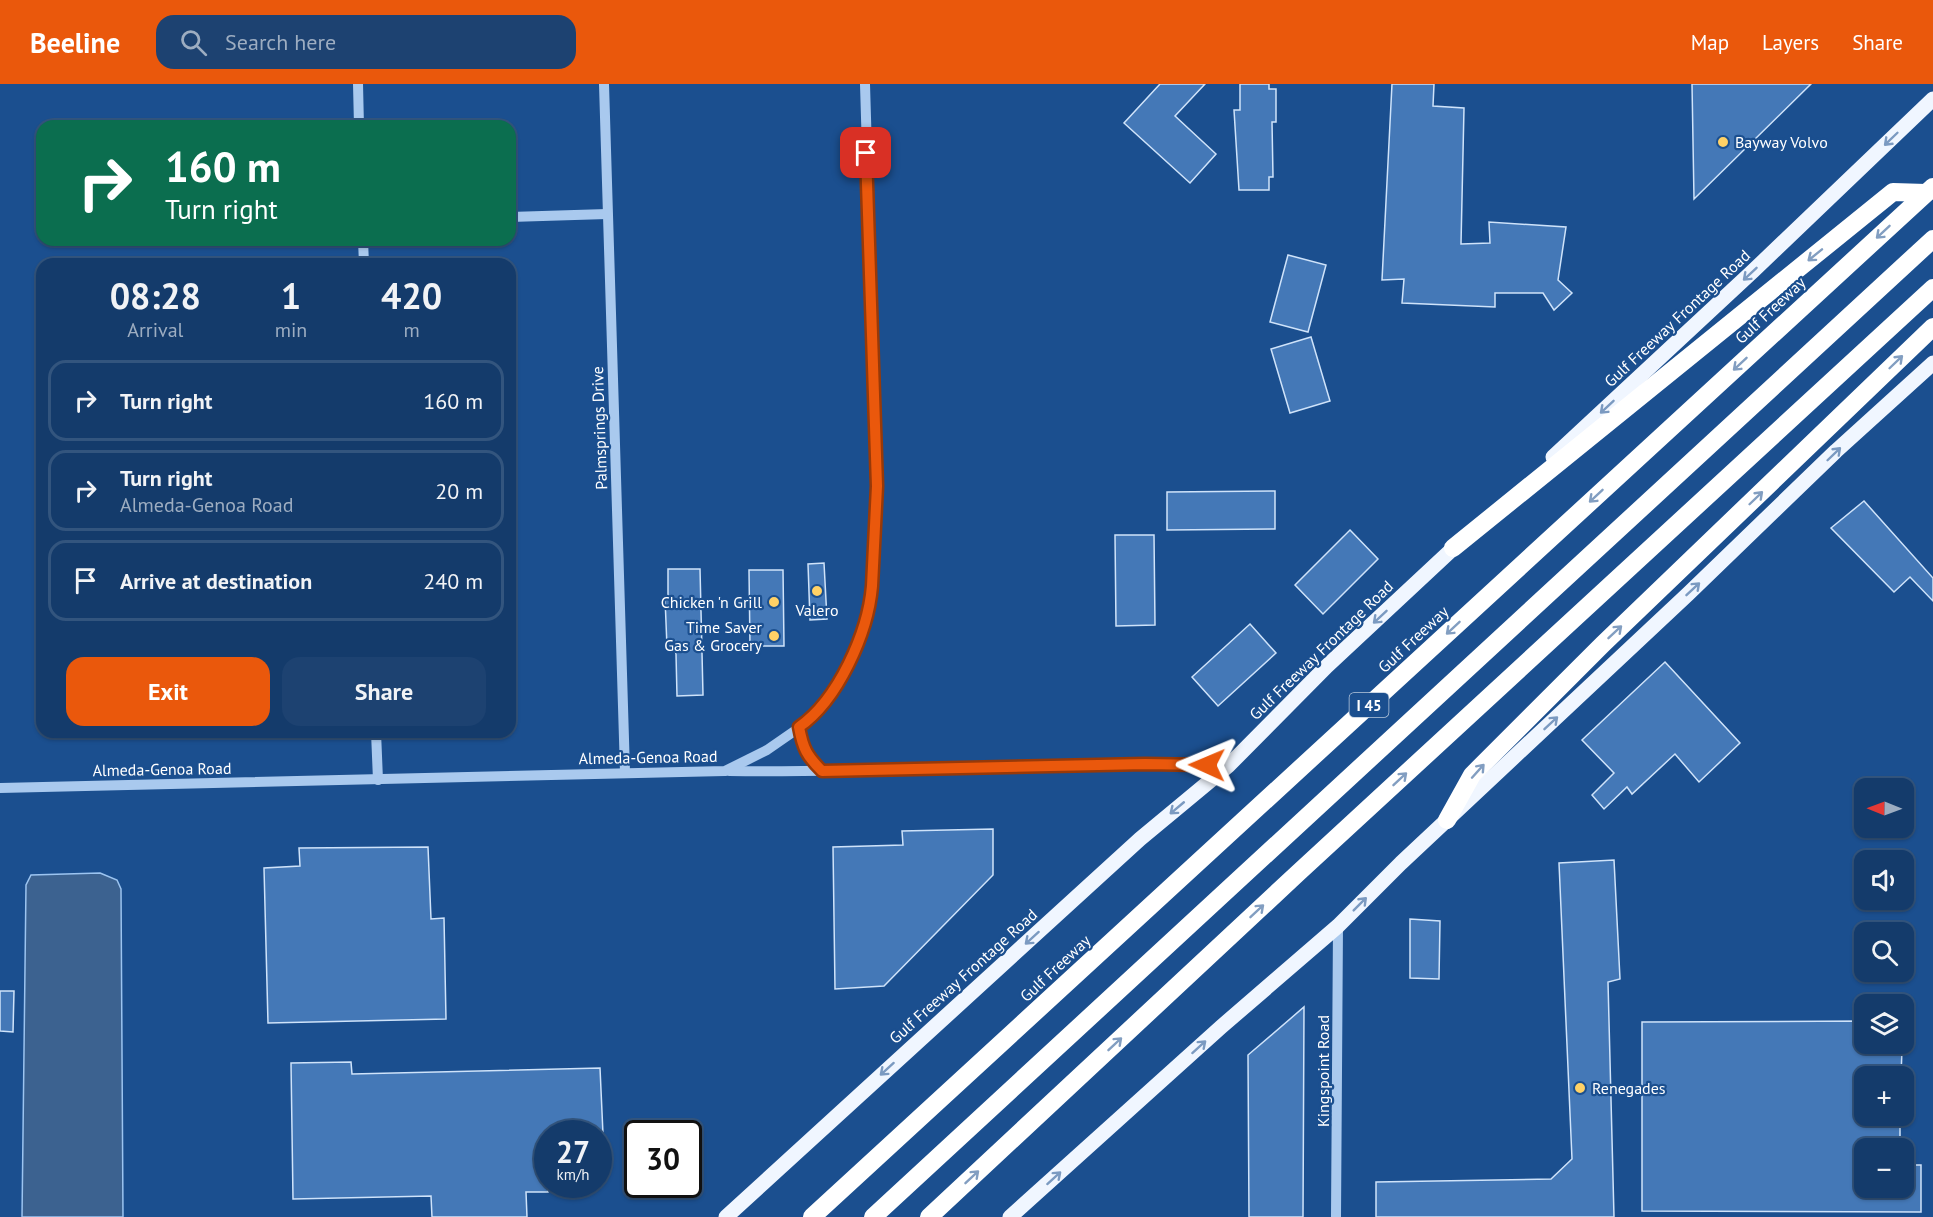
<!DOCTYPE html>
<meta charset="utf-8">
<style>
body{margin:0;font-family:"PT Sans",sans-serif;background:#1d4271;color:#f1f3f6;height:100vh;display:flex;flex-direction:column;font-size:22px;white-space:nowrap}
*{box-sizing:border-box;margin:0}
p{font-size:20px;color:#9dadc1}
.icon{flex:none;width:33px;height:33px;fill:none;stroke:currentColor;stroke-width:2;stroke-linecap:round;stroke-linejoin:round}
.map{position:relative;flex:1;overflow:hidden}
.panel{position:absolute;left:36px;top:174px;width:480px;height:480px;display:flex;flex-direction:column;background:#143b6b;border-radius:18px;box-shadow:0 2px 4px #0004,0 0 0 2px #33557e}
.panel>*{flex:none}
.hud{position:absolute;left:36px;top:36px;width:480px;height:126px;border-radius:18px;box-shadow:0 2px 4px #0004,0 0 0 2px #33557e;background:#0b6e4f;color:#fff;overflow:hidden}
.needle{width:39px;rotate:271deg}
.tools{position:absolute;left:1854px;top:694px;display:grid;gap:12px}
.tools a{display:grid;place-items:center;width:60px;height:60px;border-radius:12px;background:#143b6b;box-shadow:0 2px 4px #0004,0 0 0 2px #33557e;font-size:30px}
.speed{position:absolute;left:534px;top:1036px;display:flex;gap:12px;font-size:30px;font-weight:700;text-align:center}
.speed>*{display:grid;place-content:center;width:78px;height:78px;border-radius:50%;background:#143b6b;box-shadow:0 2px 4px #0004,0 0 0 2px #33557e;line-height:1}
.speed small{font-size:15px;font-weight:400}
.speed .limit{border:3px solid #111;border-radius:9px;background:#fff;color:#111}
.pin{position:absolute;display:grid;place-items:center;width:51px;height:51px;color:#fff;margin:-26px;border-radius:12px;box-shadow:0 3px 9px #0006}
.me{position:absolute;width:66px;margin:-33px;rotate:271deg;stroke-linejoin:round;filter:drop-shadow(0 0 4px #0008)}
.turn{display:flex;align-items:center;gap:21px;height:126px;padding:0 30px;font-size:27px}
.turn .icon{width:78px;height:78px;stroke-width:2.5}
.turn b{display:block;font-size:42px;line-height:51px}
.eta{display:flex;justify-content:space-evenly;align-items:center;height:102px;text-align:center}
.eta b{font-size:36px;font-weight:600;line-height:42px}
.cta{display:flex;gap:12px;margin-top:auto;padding:12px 30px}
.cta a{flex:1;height:69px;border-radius:18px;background:#ea580c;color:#fff;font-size:24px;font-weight:600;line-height:69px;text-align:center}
.cta a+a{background:#1d4271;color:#f1f3f6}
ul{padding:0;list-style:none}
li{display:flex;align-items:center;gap:18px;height:81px;margin:0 12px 9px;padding:0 18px;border:3px solid #33557e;border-radius:18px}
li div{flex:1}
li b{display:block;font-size:22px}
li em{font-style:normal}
header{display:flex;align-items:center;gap:36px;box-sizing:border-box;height:84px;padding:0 30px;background:#ea580c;color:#fff}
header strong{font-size:28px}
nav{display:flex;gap:33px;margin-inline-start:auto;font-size:21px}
.search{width:420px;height:54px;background:#1d4271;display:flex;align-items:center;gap:15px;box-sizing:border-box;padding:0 21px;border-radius:18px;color:#9dadc1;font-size:22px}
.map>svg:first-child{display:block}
.water{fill:#3c6290;stroke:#9cc4f0;stroke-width:1.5}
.building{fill:#4478b7;stroke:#cfe3fa;stroke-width:1.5}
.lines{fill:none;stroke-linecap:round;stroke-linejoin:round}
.minor{stroke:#a9c9ee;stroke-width:10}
.major{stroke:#f0f6ff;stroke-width:15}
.highway{stroke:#fff;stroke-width:18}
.oneway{stroke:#7b9ac1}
.oneway2{stroke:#829ec1}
.route-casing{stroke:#983908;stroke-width:15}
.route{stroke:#ea580c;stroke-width:10}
.poi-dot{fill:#ffd166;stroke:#1b4f8f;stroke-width:2}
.labels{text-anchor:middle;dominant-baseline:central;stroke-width:4.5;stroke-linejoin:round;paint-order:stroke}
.shield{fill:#1b4f8f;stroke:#bbcadd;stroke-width:1.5}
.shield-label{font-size:15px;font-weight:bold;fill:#fff}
.poi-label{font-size:16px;fill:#fff;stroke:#1b4f8f;text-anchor:start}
.street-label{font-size:16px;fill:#fff;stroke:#1b4f8f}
</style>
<header>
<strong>Beeline</strong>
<div class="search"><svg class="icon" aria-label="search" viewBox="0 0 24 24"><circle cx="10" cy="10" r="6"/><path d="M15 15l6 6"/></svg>Search here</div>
<nav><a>Map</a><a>Layers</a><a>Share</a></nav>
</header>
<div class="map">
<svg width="1933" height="1133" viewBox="0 0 1933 1133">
<rect width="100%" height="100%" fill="#1b4f8f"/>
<path class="water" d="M100 789 117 796 121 805 123 1133H22L26 801 31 791Z"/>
<g class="building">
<path d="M1160 0H1205L1175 32 1216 70 1190 99 1124 39Z"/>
<path d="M1240 0H1269V5H1276V38H1272L1273 93H1269V106H1239L1234 26H1240Z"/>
<path d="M1392 0H1434L1433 22 1464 24 1461 160 1490 159 1489 138 1566 143 1558 196 1572 209 1554 226 1543 209H1495V223L1402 219 1404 195 1382 196Z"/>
<path d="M1692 0H1811L1694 115Z"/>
<path d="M1288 171 1326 181 1308 248 1270 238Z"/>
<path d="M1311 253 1330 317 1290 329 1271 265Z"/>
<path d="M1275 407V445L1167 446V408Z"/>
<path d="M1864 417 1933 494V517L1910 493 1894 508 1831 444Z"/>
<path d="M1350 446 1378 475 1323 530 1295 501Z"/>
<path d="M1115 451H1154L1155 541 1116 542Z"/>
<path d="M824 479 827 535 810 536 808 480Z"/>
<path d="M668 485H700L703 611 677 612 676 570 674 562 667 563 665 514H668Z"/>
<path d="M749 486H783L784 562H750Z"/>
<path d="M1250 540 1276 569 1218 622 1192 593Z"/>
<path d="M1665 578 1740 659 1699 698 1675 670 1632 710 1627 703 1604 725 1592 711 1614 689 1582 656Z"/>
<path d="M993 745V791L884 902 835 905 833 763 903 761 902 747Z"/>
<path d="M428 763 431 835 444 834 446 935 268 939 264 784 300 782 299 764Z"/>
<path d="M1614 776 1620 895 1608 898 1614 1133H1376V1098L1551 1095 1572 1075 1559 779Z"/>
<path d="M1410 835 1440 837 1439 895 1410 894Z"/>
<path d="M0 907H14L13 948 0 947Z"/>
<path d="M1304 923 1303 1133H1249L1248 971Z"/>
<path d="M1864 937V960H1867V964L1902 965 1901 993H1864V1032H1900V1065H1864V1104H1904V1081H1921V1128L1642 1127V938Z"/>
<path d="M351 978 352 990 600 984 603 1050H548V1108H526L527 1133H432L431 1112 293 1115 291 979Z"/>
</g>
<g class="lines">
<g class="minor">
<path d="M358 0 359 42"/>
<path d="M604 0 625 688"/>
<path d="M510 133 607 130"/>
<path d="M363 156 364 180"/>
<path d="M799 643C803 665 807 672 822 687"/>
<path d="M376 648 378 696"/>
<path d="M729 687C895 689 1062 678 1228 682"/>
<path d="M0 704 725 687 767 666 806 639 833 607 857 565 871 518 877 402 865 0"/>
<path d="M1336 1133 1338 842"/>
</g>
<g class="major">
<path d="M1553 373 1753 187 1933 15"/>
<path d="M726 1133 1140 755 1228 682 1327 582 1460 458"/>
<path d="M1010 1133 1221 943 1338 842 1401 779 1688 510 1836 367 1933 279"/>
</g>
<g class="highway">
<path d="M1453 464 1893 108 1926 109"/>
<path d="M1447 736 1472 691 1603 560 1933 243"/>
<path d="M812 1133 1933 103"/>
<path d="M873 1133 1933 155"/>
<path d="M929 1133 1298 789 1933 204"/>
</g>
</g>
<defs><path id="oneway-shaft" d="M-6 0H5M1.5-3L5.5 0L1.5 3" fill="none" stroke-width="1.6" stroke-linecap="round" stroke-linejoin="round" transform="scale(1.5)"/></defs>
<g class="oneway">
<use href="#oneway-shaft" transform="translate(1891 55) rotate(136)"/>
<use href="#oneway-shaft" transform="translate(1750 190) rotate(137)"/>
<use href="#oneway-shaft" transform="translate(1607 323) rotate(137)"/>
<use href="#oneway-shaft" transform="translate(1834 370) rotate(-44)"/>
<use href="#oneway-shaft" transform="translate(1693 505) rotate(-43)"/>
<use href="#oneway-shaft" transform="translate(1380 533) rotate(137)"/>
<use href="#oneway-shaft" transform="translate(1551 639) rotate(-43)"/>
<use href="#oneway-shaft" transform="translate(1177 724) rotate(140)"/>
<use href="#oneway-shaft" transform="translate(1360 820) rotate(-45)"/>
<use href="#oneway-shaft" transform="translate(1032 854) rotate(138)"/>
<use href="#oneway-shaft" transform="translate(1199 963) rotate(-42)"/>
<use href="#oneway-shaft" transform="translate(887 985) rotate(138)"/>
<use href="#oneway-shaft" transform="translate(1054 1094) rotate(-42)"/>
</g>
<g class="oneway2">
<use href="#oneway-shaft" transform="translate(1883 148) rotate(137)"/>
<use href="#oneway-shaft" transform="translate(1815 171) rotate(141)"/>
<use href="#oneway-shaft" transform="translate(1896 278) rotate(-44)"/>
<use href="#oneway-shaft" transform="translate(1740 280) rotate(137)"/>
<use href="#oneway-shaft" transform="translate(1596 412) rotate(137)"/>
<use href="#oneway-shaft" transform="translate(1756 414) rotate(-44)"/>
<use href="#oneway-shaft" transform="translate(1453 544) rotate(137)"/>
<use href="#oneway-shaft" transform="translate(1615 548) rotate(-43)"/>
<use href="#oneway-shaft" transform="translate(1478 687) rotate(-48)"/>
<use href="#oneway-shaft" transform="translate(1400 695) rotate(-43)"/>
<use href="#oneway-shaft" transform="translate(1257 827) rotate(-43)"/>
<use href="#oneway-shaft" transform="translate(1115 960) rotate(-43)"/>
<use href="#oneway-shaft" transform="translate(972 1093) rotate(-43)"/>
</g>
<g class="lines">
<g class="route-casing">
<path id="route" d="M866 69 877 402 872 502C868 549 838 616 799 643 803 665 807 672 822 687L1145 680 1207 681"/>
</g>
<use href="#route" class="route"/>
</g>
<g class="poi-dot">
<circle cx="1723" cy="58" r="6"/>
<circle cx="817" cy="507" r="6"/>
<circle cx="774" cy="518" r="6"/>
<circle cx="774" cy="552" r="6"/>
<circle cx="1580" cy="1004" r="6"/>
</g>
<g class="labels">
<rect class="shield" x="1349.5" y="609" width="39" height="24" rx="4.5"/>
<g class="shield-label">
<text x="1369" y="621">I 45</text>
</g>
<g class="poi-label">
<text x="1735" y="58">Bayway Volvo</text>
<text x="762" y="518" text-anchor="end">Chicken 'n Grill</text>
<text x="817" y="526" text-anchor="middle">Valero</text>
<text x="762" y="543" text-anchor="end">Time Saver<tspan x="762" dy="18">Gas &amp; Grocery</tspan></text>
<text x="1592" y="1004">Renegades</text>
</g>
<g class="street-label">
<text transform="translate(1770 226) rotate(-43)">Gulf Freeway</text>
<text transform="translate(1677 234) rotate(-43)">Gulf Freeway Frontage Road</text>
<text transform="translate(599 344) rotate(-92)">Palmsprings Drive</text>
<text transform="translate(1413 555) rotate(-43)">Gulf Freeway</text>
<text transform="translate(1321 566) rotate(-44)">Gulf Freeway Frontage Road</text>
<text transform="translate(648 673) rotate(-1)">Almeda-Genoa Road</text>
<text transform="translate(162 685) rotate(-1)">Almeda-Genoa Road</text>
<text transform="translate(1055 884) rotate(-43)">Gulf Freeway</text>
<text transform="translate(963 892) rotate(-42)">Gulf Freeway Frontage Road</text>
<text transform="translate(1323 987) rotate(-90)">Kingspoint Road</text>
</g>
</g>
</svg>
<div class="tools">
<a><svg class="needle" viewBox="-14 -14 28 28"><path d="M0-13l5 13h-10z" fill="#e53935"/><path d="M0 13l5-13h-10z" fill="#9dadc1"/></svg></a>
<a><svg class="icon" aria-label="sound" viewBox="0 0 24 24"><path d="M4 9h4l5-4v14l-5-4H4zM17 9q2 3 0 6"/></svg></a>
<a><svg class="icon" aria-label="search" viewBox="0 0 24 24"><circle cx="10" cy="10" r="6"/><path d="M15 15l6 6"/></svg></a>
<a><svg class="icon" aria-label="layers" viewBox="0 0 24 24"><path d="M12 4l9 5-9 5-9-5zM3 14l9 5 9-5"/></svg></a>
<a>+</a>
<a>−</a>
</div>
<div class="speed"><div>27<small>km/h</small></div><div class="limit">30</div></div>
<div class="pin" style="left:866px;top:69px;background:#d93025"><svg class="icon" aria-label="arrive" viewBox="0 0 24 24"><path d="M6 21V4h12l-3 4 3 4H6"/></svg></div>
<svg class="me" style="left:1207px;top:681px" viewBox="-20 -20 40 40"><path d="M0-17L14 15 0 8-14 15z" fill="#ea580c" stroke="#fff" stroke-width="4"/></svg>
<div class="hud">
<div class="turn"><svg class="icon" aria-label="right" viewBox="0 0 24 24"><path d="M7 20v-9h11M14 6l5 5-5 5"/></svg><div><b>160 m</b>Turn right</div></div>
</div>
<section class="panel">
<div class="eta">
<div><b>08:28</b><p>Arrival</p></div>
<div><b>1</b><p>min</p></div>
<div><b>420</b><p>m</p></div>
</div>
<ul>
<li><svg class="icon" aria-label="right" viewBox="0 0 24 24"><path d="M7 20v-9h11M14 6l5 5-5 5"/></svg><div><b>Turn right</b></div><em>160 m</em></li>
<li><svg class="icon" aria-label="right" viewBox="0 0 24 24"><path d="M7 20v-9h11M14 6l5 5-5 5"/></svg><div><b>Turn right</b><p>Almeda-Genoa Road</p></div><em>20 m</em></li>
<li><svg class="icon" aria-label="arrive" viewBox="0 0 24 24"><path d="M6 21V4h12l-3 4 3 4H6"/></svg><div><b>Arrive at destination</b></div><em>240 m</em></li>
</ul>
<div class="cta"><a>Exit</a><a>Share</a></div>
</section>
</div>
